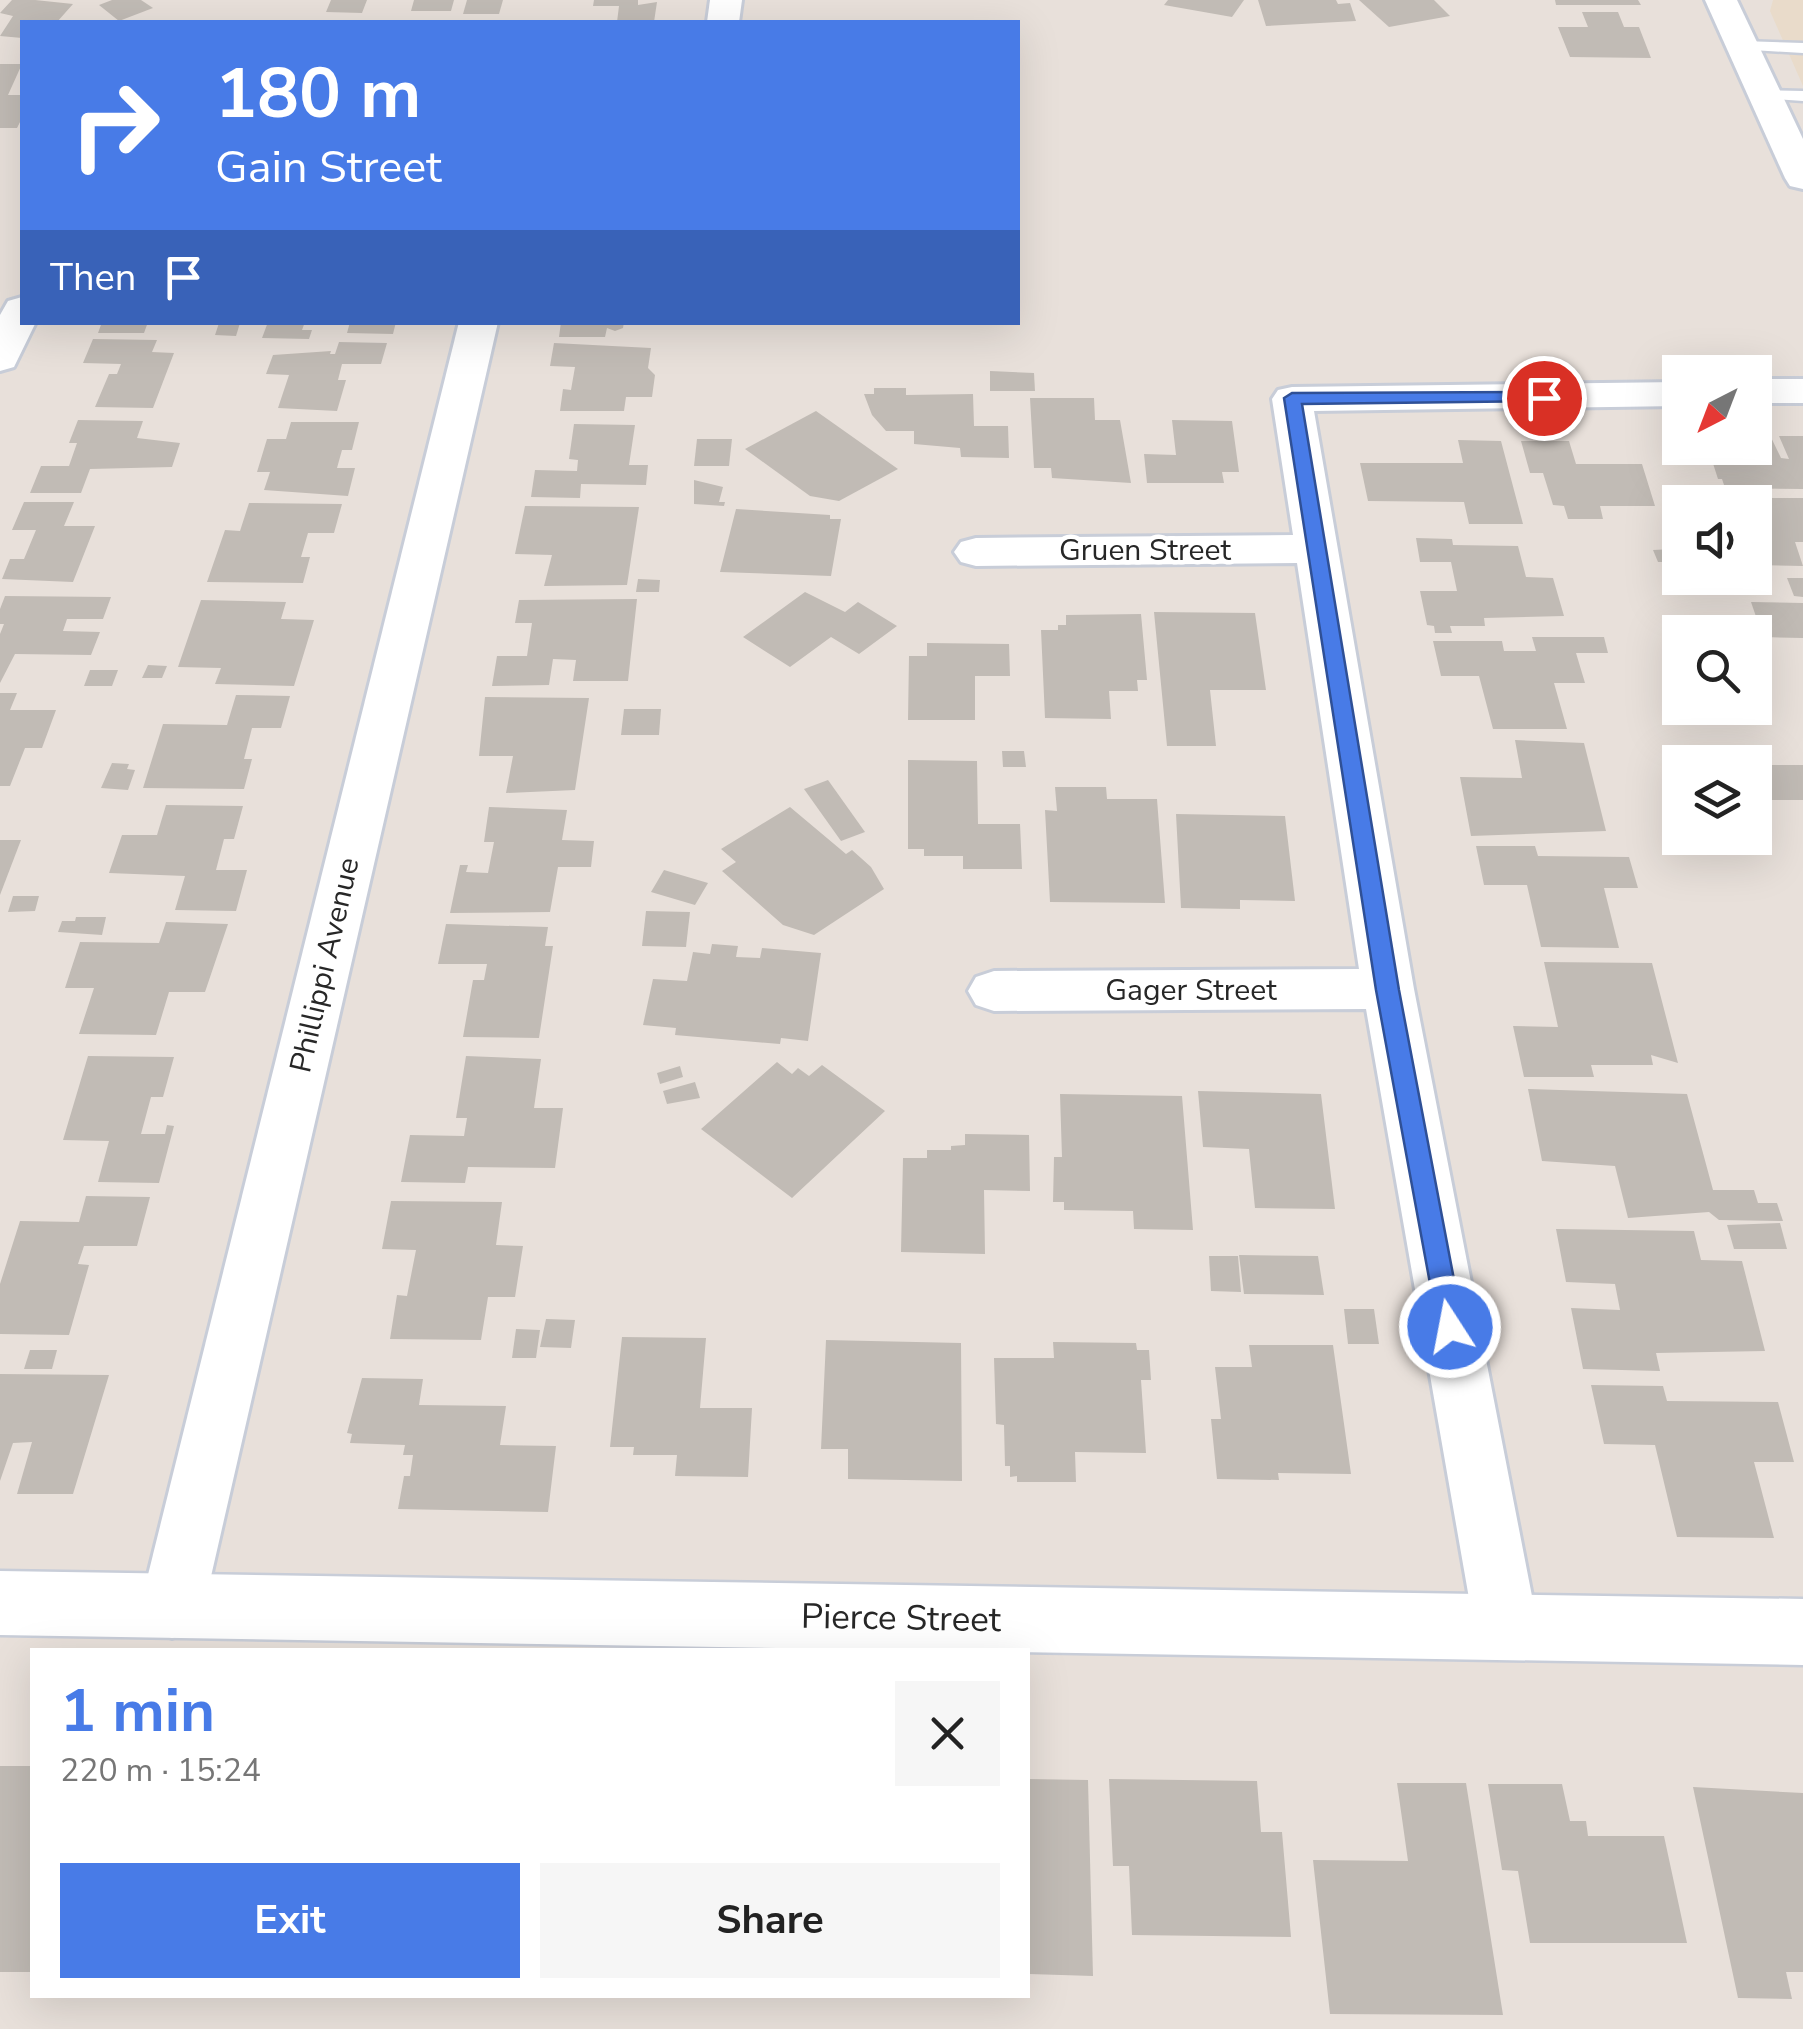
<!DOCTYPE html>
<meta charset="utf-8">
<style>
body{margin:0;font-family:"Nunito Sans",sans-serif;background:#f6f6f6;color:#222;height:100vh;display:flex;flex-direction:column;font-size:38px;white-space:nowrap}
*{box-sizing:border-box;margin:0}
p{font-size:32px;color:#767676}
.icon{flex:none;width:55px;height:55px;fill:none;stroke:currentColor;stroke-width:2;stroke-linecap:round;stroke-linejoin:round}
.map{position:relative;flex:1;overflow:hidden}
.drawer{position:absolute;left:30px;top:1648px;width:1000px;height:350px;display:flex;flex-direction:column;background:#fff;border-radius:0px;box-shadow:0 10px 40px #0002}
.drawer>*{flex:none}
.guide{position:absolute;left:20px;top:20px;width:1000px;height:305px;border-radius:0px;box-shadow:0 10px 40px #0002;background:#487be7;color:#fff;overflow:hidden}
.needle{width:65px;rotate:222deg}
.fabs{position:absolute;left:1662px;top:355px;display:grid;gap:20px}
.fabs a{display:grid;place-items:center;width:110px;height:110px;border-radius:0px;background:#fff;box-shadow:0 10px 40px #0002;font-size:50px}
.pin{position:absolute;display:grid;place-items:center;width:85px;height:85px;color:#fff;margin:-42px;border:5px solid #fff;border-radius:50%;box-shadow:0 2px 10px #0007}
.me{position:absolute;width:110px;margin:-55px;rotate:349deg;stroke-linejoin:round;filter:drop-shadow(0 0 8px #0008)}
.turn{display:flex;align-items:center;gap:35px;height:210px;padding:0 30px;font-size:45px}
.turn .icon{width:130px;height:130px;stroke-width:2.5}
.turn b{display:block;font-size:70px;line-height:85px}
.then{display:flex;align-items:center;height:95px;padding:0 30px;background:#0003;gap:20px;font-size:38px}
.round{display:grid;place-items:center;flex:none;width:105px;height:105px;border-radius:0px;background:#f6f6f6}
.overview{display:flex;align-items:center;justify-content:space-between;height:170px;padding:0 30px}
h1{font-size:60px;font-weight:700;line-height:75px;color:#487be7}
.primary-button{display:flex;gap:20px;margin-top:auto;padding:20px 30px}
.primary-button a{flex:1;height:115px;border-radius:0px;background:#487be7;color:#fff;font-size:40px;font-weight:700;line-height:115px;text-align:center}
.primary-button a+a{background:#f6f6f6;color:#222}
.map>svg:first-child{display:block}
.education{fill:#e9dbca}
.building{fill:#c1bbb5}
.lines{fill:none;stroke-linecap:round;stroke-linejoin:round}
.service-casing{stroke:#c8cdd8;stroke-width:5}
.minor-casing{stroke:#c8cdd8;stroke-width:6}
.tertiary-casing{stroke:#c8cdd8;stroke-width:5}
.service{fill:#fff;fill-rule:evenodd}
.minor{fill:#fff;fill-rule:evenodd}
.tertiary{fill:#fff;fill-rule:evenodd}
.route{fill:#487be7;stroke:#2f5096;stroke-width:2.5}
.labels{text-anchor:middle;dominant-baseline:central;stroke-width:9;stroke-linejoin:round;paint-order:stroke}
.street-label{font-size:30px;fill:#272727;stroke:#fff}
.near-street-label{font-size:35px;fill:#272727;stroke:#fff}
</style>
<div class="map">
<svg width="1803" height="2029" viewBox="0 0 1803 2029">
<rect width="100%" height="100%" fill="#e8e0da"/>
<path class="education" d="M1773 0H1803V86L1770 11Z"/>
<g class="building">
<path d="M12 0H35L73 4 57 22H22V38L0 36 13 16 0 13Z"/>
<path d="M112 0H141L153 8 119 21 99 5Z"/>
<path d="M331 0H367L362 13 326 12Z"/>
<path d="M414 0H454L451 11H411Z"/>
<path d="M467 0H503L499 14H463Z"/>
<path d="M594 0H638V5L657 2 654 22H617L619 6H593Z"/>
<path d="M1168 0H1244L1232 17 1164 5Z"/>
<path d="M1258 0H1336L1338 4 1350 3 1356 21 1266 26Z"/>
<path d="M1359 0H1434L1450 16 1389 27Z"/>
<path d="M1555 0H1638L1641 5H1556Z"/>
<path d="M1582 12H1618L1624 27H1639L1651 58 1570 57 1558 27H1588Z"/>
<path d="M0 64H22L8 95H22V118L17 128H0Z"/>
<path d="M102 322H148L144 333H98Z"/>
<path d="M268 322H305L302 330H312L309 339 262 338Z"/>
<path d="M350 322H396L393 334 347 333Z"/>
<path d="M561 322H624L623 328 615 331 607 328 605 337H559Z"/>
<path d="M219 323H240L236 336 215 335Z"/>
<path d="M93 339 157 340 152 352 174 353 153 408 95 407 109 374H117L121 364 83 363Z"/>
<path d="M339 342 387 343 381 364H342L338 380H346L337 411 278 408 289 375 266 374 273 355 331 351 330 354H335Z"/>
<path d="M554 343 651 348 648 368 655 375 652 397H626L624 411H560L563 389 571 390 575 367 550 366Z"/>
<path d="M990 371 1034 373 1035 391H990Z"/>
<path d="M874 388H906V395L973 394 974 426H1008L1009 458 961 457 960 448 914 444V431H886L872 415 864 394H874Z"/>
<path d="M1030 398H1094L1095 420H1120L1131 483 1052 478 1051 468H1034Z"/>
<path d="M816 411 898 469 839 501 810 496 745 449Z"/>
<path d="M78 420 143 421 137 438 180 443 172 467 90 469 81 493H30L41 466H69L77 443H69Z"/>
<path d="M1172 420 1232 421 1239 472H1222L1224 483H1147L1144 454 1176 455Z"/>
<path d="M291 422H359L352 450H342L337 468H355L348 496 264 490 270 472H257L267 439H286Z"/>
<path d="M574 424 635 425 629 465H648L646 485 581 484 580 498 531 497 535 470 577 471 578 460 569 459Z"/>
<path d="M1755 424 1765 425 1781 458 1789 459 1779 436H1803V489L1725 488 1722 479H1718L1708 448H1755Z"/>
<path d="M697 439H732L729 466H694Z"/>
<path d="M1458 440 1501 441 1523 524H1469L1464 502 1368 501 1360 463H1463Z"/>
<path d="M1521 441H1569L1576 464H1642L1655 506H1600L1603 519H1568L1564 506 1553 505 1543 473H1530Z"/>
<path d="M694 480 723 487 719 502H725L724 506 694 504Z"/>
<path d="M1717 498H1803V542H1795L1803 566 1755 565V502H1719Z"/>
<path d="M24 502H74L64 526H95L73 582 2 579 10 559H24L36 530H12Z"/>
<path d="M249 503 342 504 334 533H308L301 557H310L303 583 207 582 225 530 240 531Z"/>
<path d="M525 506 639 507 627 585 544 586 552 555 515 554Z"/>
<path d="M736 509 830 515V519H841L831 576 720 572Z"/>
<path d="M1416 538 1452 539 1453 545 1518 546 1526 577 1553 578 1564 616 1484 618 1485 626H1450L1452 633H1435L1434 626 1427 625 1420 591H1457L1451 562H1420Z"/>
<path d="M1673 549 1677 562H1658L1653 550Z"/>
<path d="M1787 578H1803V597L1794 596Z"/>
<path d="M638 579 660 580 659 592H636Z"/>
<path d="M805 592 845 612 858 602 897 626 859 654 831 637 790 667 743 637Z"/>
<path d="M5 596 111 597 103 619H67L63 631 100 632 91 655 15 654 0 683V634L4 624H0V609Z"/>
<path d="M637 599 628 681H573L576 660 553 659 549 685 492 686 497 656H527L532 623H515L519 600Z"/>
<path d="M201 600 286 602 281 619 314 620 294 686 215 684 221 668 178 667Z"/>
<path d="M1751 602 1803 603V638L1763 637Z"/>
<path d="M1154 612 1255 613 1266 690H1210L1216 746H1167Z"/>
<path d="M1141 614 1147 680H1137L1138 691H1109L1111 719 1045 718 1041 630H1058V625H1066V615Z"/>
<path d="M1532 637H1604L1608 653H1576L1585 683H1554L1567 729H1493L1479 676H1441L1433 641H1502L1504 651H1536Z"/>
<path d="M927 643 1009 644 1010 676H975V720H908L909 656H927Z"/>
<path d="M148 665 167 666 162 678H142Z"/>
<path d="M90 670H118L112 686H84Z"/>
<path d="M0 693H17L10 710H56L42 748H25L10 786H0Z"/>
<path d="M236 695 290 696 281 728H252L244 759H252L244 789 143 788 163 724 227 725Z"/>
<path d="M485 697 589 698 575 790 506 793 513 756H479Z"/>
<path d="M624 709H661L659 735H621Z"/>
<path d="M1515 740 1584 743 1606 831 1471 836 1460 777 1522 778Z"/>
<path d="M1002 751H1024L1026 767H1003Z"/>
<path d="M908 760 977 761 978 824H1020L1022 869H963V856H924V849H908Z"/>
<path d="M112 763 129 764 127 769 135 770 128 790 101 788Z"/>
<path d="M1755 765H1803V800H1758Z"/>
<path d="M828 780 865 832 841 841 804 789Z"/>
<path d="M1055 787H1106L1107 799H1157L1165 903 1050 902 1045 810 1057 811Z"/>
<path d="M166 805 243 806 234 839H224L216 870H247L236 911 175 910 185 876 109 873 122 835H157Z"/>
<path d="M489 807 567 810 562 840 594 841 591 867H558L550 912 450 913 460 865H468L466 872 488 873 494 842H484Z"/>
<path d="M790 807 846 854 852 850 871 867 884 889 814 935 783 925 722 871 736 862 721 849Z"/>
<path d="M1176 814 1285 816 1295 901 1240 900V909L1181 908Z"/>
<path d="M0 840H21L0 895Z"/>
<path d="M1476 846H1535L1538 856 1629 857 1638 888H1604L1619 948 1541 947 1527 885H1484Z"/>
<path d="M664 870 708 883 695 905 651 892Z"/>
<path d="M13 896H39L35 911 8 912Z"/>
<path d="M646 911 690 912 686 947 642 946Z"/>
<path d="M76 917H106L102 935 58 932 62 921H75Z"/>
<path d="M166 922 228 924 205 992H169L156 1035 79 1034 94 988H65L80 942 159 943Z"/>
<path d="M446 924 548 927 545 946H553L539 1038 463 1037 473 980H484L487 964H438Z"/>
<path d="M712 944 738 946 736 957 760 958 762 948 821 953 808 1041 781 1038 780 1044 675 1035 676 1028 643 1025 653 979 687 981 693 952 710 954Z"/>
<path d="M1544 962 1652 963 1678 1063 1651 1055 1653 1065H1591L1594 1077H1524L1513 1026 1558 1027Z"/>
<path d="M88 1056 174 1057 163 1097H151L141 1134H165L167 1125 174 1126 159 1183 98 1182 109 1141 63 1140Z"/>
<path d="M466 1056 541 1059 534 1108H563L555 1168 468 1167 465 1183 401 1182 410 1135 464 1136 467 1118H456Z"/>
<path d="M777 1062 792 1074 798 1068 809 1076 822 1065 885 1111 792 1198 701 1129Z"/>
<path d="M680 1066 683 1077 660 1084 657 1073Z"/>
<path d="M695 1082 700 1098 667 1104 663 1091Z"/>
<path d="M1528 1089 1687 1094 1713 1190H1754L1758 1203H1777L1783 1221 1719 1220 1709 1212 1628 1218 1615 1166 1542 1161Z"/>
<path d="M1198 1091 1321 1094 1335 1209 1255 1208 1249 1149 1203 1147Z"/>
<path d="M1060 1094 1182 1096 1193 1230 1134 1229 1133 1211 1064 1210V1202H1053L1054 1157H1062Z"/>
<path d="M965 1134 1029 1135 1030 1191 984 1190 985 1254 901 1252 903 1158H927V1150H951V1146L965 1145Z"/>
<path d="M86 1196 150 1197 137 1246H84L78 1264 89 1265 69 1335 0 1334V1284L20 1221 79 1222Z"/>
<path d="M391 1201 502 1202 496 1245 523 1246 515 1297H488L481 1340 390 1339 397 1295 407 1296 416 1250 382 1249Z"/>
<path d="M1780 1223 1787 1249H1734L1727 1225Z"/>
<path d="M1556 1229 1694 1231 1701 1260 1742 1261 1765 1351 1656 1353 1660 1371 1583 1369 1571 1308 1620 1310 1615 1284 1566 1282Z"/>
<path d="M1239 1255 1318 1256 1324 1295 1244 1294Z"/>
<path d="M1209 1256H1238L1241 1292 1211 1291Z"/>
<path d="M1344 1309H1374L1379 1344H1348Z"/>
<path d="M546 1319 575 1320 571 1348 540 1347Z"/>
<path d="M516 1329 540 1330 536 1358H512Z"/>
<path d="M622 1337 706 1338 700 1408H752L748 1477 675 1476 677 1455H633L634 1447H610Z"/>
<path d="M826 1340 961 1343 962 1481 848 1479V1449H821Z"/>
<path d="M1053 1342 1136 1343 1137 1350H1149L1151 1380H1141L1146 1453 1075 1452 1076 1482H1017V1476L1010 1477V1466H1005L1004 1425 996 1424 994 1358H1054Z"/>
<path d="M1249 1345H1333L1351 1474 1278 1473 1279 1480 1217 1479 1211 1419H1221L1215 1367H1252Z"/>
<path d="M30 1350H57L52 1369H24Z"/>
<path d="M0 1374 109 1375 73 1494H17L32 1442 13 1443 0 1481Z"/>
<path d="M362 1378 423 1379 419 1405 506 1406 500 1445 556 1446 548 1512 398 1509 404 1476H410L413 1455H403L405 1445 350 1443 352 1434 347 1433Z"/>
<path d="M1591 1385 1663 1386 1667 1401 1778 1402 1794 1462H1754L1774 1538 1677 1537 1655 1445 1604 1444Z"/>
<rect x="0" y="1766" width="32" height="206"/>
<path d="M1028 1779 1088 1780 1093 1976 1029 1974Z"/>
<path d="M1109 1779 1257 1781 1261 1832H1282L1291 1937 1132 1935 1129 1866H1113Z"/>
<path d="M1397 1783H1466L1503 2015 1330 2014 1313 1860 1408 1861Z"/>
<path d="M1488 1784H1562L1570 1821H1586L1588 1836H1664L1687 1943H1530L1518 1871 1502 1870Z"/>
<path d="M1693 1787 1803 1793V1972H1786L1792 1999 1738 1998Z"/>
</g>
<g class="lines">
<g class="service-casing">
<g id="service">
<path d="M1742 41 1803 43V53L1736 49V43Z"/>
<path d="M1763 90 1803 91V101L1757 98V92Z"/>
</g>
</g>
<g class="minor-casing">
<g id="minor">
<path d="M710 0H742L739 22H707Z"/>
<path d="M1705 0H1737L1803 139V189L1790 186 1785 178Z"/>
<path d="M22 297V322H36L14 367 0 371V315L8 301Z"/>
<path d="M459 322H498L204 1607 195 1629 172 1638 149 1629 140 1607Z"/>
<rect x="1755" y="379" width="48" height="24"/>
<path d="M1680 382V406L1314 411 1414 989 1538 1627 1529 1649 1506 1658 1483 1649 1474 1627 1366 1009 994 1011 976 1005 968 991 976 977 994 971 1359 969 1297 563 976 566 961 562 954 552 961 542 976 538 1293 535 1272 399 1278 390 1292 387Z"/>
</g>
</g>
<g class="tertiary-casing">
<path id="tertiary" d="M0 1571 1803 1599V1665L0 1635Z"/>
</g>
<use href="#service" class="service"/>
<use href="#minor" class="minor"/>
<use href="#tertiary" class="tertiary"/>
</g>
<path class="route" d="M1544 392 1550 394V401L1302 404 1399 990 1463 1327 1459 1335 1450 1338 1442 1335 1438 1327 1376 990 1284 398 1292 393Z"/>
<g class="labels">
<g class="street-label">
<text x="1145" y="550">Gruen Street</text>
<text transform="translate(325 965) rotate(-77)">Phillippi Avenue</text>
<text x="1191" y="990">Gager Street</text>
</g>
<g class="near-street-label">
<text transform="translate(901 1618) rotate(1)">Pierce Street</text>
</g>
</g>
</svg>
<div class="fabs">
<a><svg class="needle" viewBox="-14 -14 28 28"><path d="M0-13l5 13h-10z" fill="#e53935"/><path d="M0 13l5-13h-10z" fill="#767676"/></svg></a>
<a><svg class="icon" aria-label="sound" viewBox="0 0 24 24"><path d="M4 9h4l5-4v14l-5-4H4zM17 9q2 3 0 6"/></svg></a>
<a><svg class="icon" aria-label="search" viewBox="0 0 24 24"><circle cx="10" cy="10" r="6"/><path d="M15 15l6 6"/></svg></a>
<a><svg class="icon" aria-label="layers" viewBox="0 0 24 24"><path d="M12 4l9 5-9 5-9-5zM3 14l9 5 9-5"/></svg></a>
</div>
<div class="pin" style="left:1544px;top:398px;background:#d93025"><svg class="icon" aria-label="arrive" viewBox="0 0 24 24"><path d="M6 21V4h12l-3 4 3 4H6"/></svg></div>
<svg class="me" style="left:1450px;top:1327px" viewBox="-20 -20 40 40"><circle r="17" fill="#487be7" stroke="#fff" stroke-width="3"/><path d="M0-11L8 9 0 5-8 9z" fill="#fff"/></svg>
<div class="guide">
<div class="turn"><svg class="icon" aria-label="right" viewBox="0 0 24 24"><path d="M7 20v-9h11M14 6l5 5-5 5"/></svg><div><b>180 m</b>Gain Street</div></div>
<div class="then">Then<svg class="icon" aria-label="arrive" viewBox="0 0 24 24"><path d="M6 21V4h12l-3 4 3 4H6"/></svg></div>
</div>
<section class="drawer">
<div class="overview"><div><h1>1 min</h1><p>220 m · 15:24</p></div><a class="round"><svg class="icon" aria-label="close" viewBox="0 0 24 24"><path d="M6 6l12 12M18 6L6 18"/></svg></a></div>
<div class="primary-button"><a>Exit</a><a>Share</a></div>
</section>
</div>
